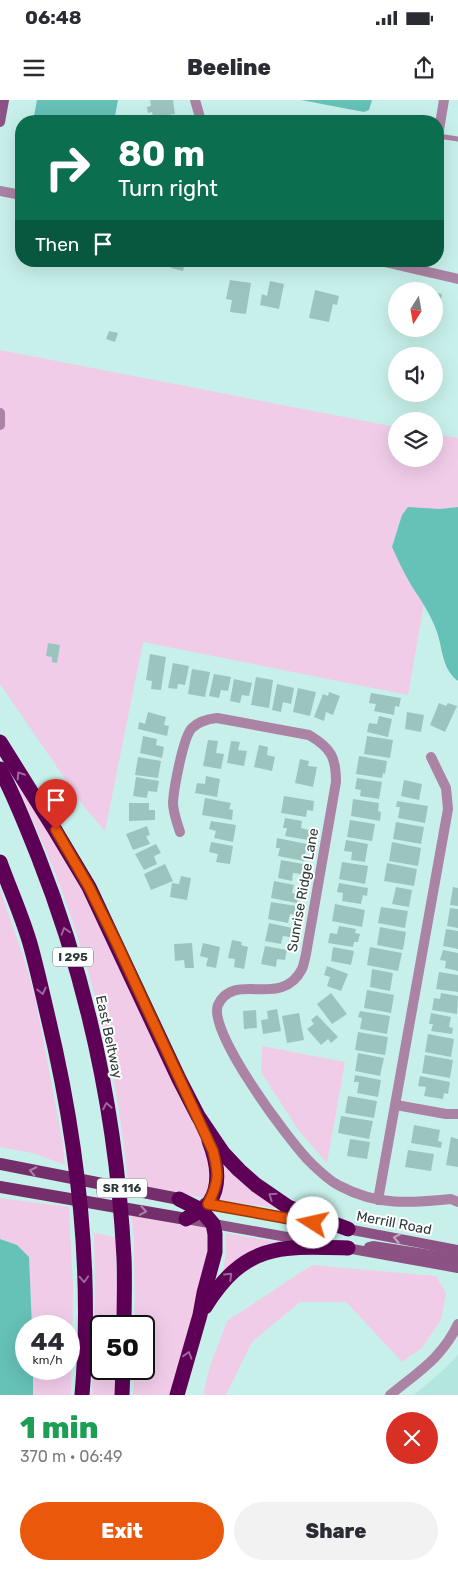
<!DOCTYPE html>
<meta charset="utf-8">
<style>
body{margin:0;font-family:Rubik,sans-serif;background:#f2f2f3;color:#2b2b33;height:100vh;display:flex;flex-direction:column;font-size:19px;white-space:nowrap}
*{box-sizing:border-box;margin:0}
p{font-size:16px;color:#7c7c81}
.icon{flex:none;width:28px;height:28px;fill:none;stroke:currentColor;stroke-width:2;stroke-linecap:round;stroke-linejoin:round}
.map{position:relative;height:1295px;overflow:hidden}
.sheet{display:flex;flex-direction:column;background:#fff;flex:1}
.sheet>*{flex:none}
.top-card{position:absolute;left:15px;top:15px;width:429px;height:152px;border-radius:20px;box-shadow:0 5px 20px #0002;background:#0b6e4f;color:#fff;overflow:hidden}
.needle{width:32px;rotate:191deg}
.fabs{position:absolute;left:388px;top:182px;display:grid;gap:10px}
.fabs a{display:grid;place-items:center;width:55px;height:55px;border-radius:50%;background:#fff;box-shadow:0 5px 20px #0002;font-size:25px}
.speed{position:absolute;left:15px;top:1215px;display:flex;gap:10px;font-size:25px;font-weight:700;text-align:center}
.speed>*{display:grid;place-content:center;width:65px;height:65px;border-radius:50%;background:#fff;box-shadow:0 5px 20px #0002;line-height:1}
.speed small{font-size:12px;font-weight:400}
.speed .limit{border:2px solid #111;border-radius:8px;background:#fff;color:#111}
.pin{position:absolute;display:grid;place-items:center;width:42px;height:42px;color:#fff;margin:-51px -21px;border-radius:50% 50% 50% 0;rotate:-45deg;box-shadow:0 0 5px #0007}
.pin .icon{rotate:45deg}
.me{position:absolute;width:55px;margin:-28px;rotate:280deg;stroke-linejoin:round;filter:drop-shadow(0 0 4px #0008)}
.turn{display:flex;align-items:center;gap:18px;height:105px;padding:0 20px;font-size:22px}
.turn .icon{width:65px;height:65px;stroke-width:2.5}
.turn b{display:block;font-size:35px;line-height:42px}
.then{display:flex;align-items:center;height:48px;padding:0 20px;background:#0003;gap:10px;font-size:19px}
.round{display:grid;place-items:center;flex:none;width:52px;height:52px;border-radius:26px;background:#f2f2f3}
.head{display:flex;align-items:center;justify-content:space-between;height:85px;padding:0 20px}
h1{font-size:30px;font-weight:800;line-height:38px;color:#1e9e55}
.primary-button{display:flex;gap:10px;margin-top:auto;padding:10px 20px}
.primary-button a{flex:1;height:58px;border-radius:30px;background:#ea580c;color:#fff;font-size:20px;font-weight:800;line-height:58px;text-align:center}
.primary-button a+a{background:#f2f2f3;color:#2b2b33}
.status{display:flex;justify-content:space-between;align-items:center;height:35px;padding:0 25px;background:#fff;direction:ltr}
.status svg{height:14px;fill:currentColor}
header{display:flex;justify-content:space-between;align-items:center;height:65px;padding:0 20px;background:#fff;font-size:22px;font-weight:800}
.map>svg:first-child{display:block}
.built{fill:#b3e6df}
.green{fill:#f0cce9}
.water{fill:#66c1b7}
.building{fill:#9cc4be}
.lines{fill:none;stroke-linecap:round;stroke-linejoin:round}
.lane{stroke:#ab83a4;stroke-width:5}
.street{stroke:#ab83a4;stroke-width:10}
.secondary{stroke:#8c5283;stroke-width:10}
.primary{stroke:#742e6b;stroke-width:12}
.highway{stroke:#5e0156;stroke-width:15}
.oneway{stroke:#9e679a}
.oneway2{stroke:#ac82a6}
.oneway3{stroke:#c6a8c1}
.route-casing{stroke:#983908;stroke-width:12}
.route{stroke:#ea580c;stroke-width:9}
.labels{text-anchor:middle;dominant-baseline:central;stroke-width:4;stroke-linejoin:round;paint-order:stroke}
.shield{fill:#fff;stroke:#6b7674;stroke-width:1}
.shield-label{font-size:12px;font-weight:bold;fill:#2b3b39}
.street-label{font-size:14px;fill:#2b3b39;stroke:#fff}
</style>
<div class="status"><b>06:48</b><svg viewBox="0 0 49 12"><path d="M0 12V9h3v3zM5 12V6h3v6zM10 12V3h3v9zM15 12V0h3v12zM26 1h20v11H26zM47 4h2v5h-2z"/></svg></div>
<header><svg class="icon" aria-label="menu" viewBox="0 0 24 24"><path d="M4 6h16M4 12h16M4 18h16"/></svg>Beeline<svg class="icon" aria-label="share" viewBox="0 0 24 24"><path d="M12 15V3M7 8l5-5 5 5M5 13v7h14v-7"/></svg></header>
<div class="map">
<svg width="458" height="1295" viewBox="0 0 458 1295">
<rect width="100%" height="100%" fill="#c8f0eb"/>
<path class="built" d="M458 1255V1295H414L440 1273Z"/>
<g class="green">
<path d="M0 250 396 327V359H434V334L458 338V407L440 409 408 408 402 415 392 447 410 484 424 504 408 595 143 542 105 731 85 708 0 584Z"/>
<path d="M12 672 69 760 147 919 214 1067V1075L204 1098 128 1083C118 977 94 873 55 773 42 739 26 706 12 672Z"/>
<path d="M0 790 22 853 35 896 63 1045 65 1065 32 1053 0 1047Z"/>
<path d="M262 946 345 962 327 1063 299 1031 261 972Z"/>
<path d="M223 1062 283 1109 217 1100 224 1080Z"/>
<path d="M0 1098 69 1107 73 1189 71 1295H33V1269H69V1226H32L29 1157 17 1145 0 1139Z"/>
<path d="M131 1115 207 1128 211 1136 174 1295H133L134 1269H144V1226H135L134 1140Z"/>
<path d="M94 1133 115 1137 119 1226H101V1269H118L117 1295H92L95 1191Z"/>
<path d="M225 1133 277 1142 275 1145 223 1175 226 1148Z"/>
<path d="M312 1165 436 1176 446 1193 441 1220 422 1248 402 1262 346 1202H300L252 1242 226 1295H203L210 1266 227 1221Z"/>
</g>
<g class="water">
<path d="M37 0H118L114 21H33Z"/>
<path d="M301 0H372L369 10 364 12Z"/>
<path d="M408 407 440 409 458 407V581C442 569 443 550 437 532 431 515 421 500 411 485 404 473 398 460 392 447L402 415Z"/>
<path d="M0 1139 17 1145 29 1157 32 1226H26V1269H33V1295H0Z"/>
</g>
<g class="building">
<path d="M150 0H173L175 14 153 17 152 12 148 13 147 7 151 6Z"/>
<path d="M167 161H185L183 171 171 168 172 163Z"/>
<path d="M230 180 251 183 246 214 230 212 232 200 226 199Z"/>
<path d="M270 181 284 184 279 209 260 205 262 194 267 196Z"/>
<path d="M315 190 339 196 337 205 333 204 329 222 309 218Z"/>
<path d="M434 192 442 194 440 205 434 204Z"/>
<path d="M109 231 118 233 115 242 106 239Z"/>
<path d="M48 543 60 545 57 563 52 562V557L46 556Z"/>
<path d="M150 554 166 557 161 590 151 589 152 581 146 580Z"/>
<path d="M173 563 189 566 185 585 178 584 177 589 168 588Z"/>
<path d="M192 569 210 572 205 597 188 594Z"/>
<path d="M214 574 231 577 228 591 221 590 219 598 209 596Z"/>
<path d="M256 577 273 580 269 608 251 605Z"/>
<path d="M234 579 252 583 249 596 242 595 240 603 230 601Z"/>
<path d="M277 584 294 588 291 604 283 602 281 612 272 610Z"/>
<path d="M298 588 316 592 310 616 293 612Z"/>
<path d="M329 592 340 596 333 615 326 612 324 621 314 617 323 594 328 596Z"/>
<path d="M371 593 401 598 399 607 395 606 394 615 374 611 376 604 369 603Z"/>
<path d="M439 603 446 606 448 603 457 606 445 632 430 625Z"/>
<path d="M148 612 166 617 164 625 169 626 167 636 138 629 139 622 145 624Z"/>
<path d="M407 612 424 615 421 632 405 629Z"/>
<path d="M379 616 392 619 388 637 367 632 369 623 377 624Z"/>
<path d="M143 636 157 639 156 645 164 647 162 658 140 653Z"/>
<path d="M367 636 393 640 390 658 364 654Z"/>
<path d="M208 640 218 641 216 653 224 654 221 669 203 666Z"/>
<path d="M231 641 240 642 238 650 247 651 244 666 227 663Z"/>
<path d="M259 645 268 647 267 655 275 657 272 671 254 667Z"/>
<path d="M359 656 387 661 385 674 383 673 382 678 356 674Z"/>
<path d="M138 657 161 661 158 678 135 675Z"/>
<path d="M300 659 309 661 308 666 317 667 313 687 295 683Z"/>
<path d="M206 676 220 679 217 697 195 693 197 683 205 684Z"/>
<path d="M136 677 159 681 157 692 148 691 147 698 133 696Z"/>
<path d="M357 678 382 682 379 699 360 696 361 690 355 689Z"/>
<path d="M404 680 422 684 419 700 401 696Z"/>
<path d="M284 696 314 701 313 711 307 710 306 717 281 713Z"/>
<path d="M205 698 231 703 229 709 233 710 232 720 202 715Z"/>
<path d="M353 699 379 703 378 711 381 712 380 721 351 716Z"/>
<path d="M397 701 428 706 425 723 398 718 400 707H396Z"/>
<path d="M129 703H149V710H155V720L129 721Z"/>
<path d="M285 718 302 721 301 728 309 730 308 740 285 736 287 728H283Z"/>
<path d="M350 720 375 724 372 741 347 737Z"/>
<path d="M211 721 236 725 233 742 214 738 216 731 209 729Z"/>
<path d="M396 722 424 727 421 744 393 739Z"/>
<path d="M147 726 150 735 146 736 150 744 133 750 126 734Z"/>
<path d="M277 738 307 744 304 761 278 756 280 748H276Z"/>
<path d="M346 740 368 744 365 762 351 760 352 752 344 751Z"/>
<path d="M211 742 233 746 230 764 216 762 218 754 209 752Z"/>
<path d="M392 742 421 748 418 766 389 761Z"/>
<path d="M156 744 161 753 154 756 157 764 144 770 135 754Z"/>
<path d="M281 760 303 764 302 774 293 773 292 781 278 778Z"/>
<path d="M342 762 368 766 365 784 339 779Z"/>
<path d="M387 763 417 769 414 786 384 781Z"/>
<path d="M165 764 173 781 151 790 144 774Z"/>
<path d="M181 776 191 778 187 800 170 797 172 783 179 784Z"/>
<path d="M274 781 294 785 292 793 298 794 297 803 271 798Z"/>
<path d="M339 783 368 788 367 796 363 795 361 804 342 801 343 793 337 792Z"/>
<path d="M396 787 412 790 409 807 392 804Z"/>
<path d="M453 787 458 788V806L450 805Z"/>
<path d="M271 802 296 806 294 815 290 814 288 823 268 819Z"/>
<path d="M335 804 365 810 362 827 332 821Z"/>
<path d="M381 807 408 811 405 828 378 823Z"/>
<path d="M450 808 458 809V828L447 826Z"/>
<path d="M269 823 292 828 290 837 283 836 281 844 265 841Z"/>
<path d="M339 826 356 829 355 833 360 834 358 842H354L353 847 328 843 330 833 337 834Z"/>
<path d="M380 827 406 832 403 850 377 845Z"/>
<path d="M446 829 458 831V849L443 846Z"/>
<path d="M232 840 242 842 241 845 248 847 244 869 234 867 235 859 228 858Z"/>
<path d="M192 843 194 868H185L184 860 175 861 174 844Z"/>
<path d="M203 843 220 847 216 868 206 866 208 858 200 856Z"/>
<path d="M265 846 287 850 285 860 277 859 276 867 261 864Z"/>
<path d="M333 847 354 851 351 865 331 861Z"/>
<path d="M370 847 402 853 398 871 367 865Z"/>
<path d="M443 850 458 853V871L445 868 446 861 440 860Z"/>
<path d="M327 866 348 874 341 891 327 886 330 877 324 875Z"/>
<path d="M372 869 393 873 390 891 370 887Z"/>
<path d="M439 872 458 875V892L436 889Z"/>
<path d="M367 890 394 895 391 913 364 908Z"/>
<path d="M331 893 347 914 332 924 317 904Z"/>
<path d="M441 893 458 896 457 914 432 910 434 898 440 899Z"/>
<path d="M277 909 281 931 263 934 261 920 268 919 267 911Z"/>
<path d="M256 910 257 928 244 929 243 911Z"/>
<path d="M360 911 390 916 387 934 360 929 362 918 358 917Z"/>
<path d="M299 913 304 940 287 943 282 916Z"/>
<path d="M431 913 451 917 449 927 453 928 452 934 431 931 433 924H429Z"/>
<path d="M317 915 338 937 331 943 328 939 321 945 307 929 314 924 311 920Z"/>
<path d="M358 932 388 937 385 955 355 950Z"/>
<path d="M428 934 454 939 451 957 425 952Z"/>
<path d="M358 953 384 958 380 976 355 971Z"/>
<path d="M425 955 453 960 450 978 422 973Z"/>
<path d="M355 975 381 980 378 997 357 993 359 982H354Z"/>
<path d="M420 976 450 982 448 994 444 993 443 999 424 996 426 987 418 986Z"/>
<path d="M348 996 377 1001 374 1018 345 1013Z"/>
<path d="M341 1016 373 1021 369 1039 338 1033Z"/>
<path d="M414 1025 440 1030 438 1041 442 1042 441 1048 411 1043Z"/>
<path d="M451 1037 458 1039V1067L446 1065Z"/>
<path d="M350 1039 370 1042 367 1059 347 1056Z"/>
<path d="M408 1050 434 1054 431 1071 405 1067Z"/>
</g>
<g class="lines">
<path class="lane" d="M438 36 458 39"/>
<g class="street">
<path d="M195 0 201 21"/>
<path d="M438 36 444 0"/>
<path d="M0 91 21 95"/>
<path d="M380 161 458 179"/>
<path d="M0 313V325"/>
<path d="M180 732C177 722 173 713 173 702 174 688 183 637 192 628 199 621 207 619 217 618L309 635C331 648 336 657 336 682L306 854C305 859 304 864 302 869 281 910 234 870 218 905 207 931 288 1039 308 1060 317 1069 329 1081 340 1086 377 1106 411 1103 451 1099L458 1102"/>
<path d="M396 1005 446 1014H458"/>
<path d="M378 1100 448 709 446 688 431 657"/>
<path d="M390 1295C418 1272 442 1258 458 1224"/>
</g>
<g class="secondary">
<path d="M0 22 4 0"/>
<path d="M204 1103 318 1124"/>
<path d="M186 1119 315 1142"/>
<path d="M342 1128 458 1150"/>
<path d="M341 1147 458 1168"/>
<path d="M369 1147 373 1146 458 1159"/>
</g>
<g class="primary">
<path d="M0 1064 179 1099"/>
<path d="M0 1087 186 1119"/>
</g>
<g class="highway">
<path d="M0 642 55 730 89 787 179 979 198 1016 223 1053 239 1070 256 1085 288 1107 348 1129"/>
<path d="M0 669C15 697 26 726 38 756 88 883 117 1021 124 1158 125 1181 124 1204 124 1226"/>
<path d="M0 762C10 790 23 818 31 847 37 869 42 891 47 913 77 1037 93 1167 82 1295"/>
<path d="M186 1119C193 1114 204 1110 209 1103 222 1084 217 1061 209 1041"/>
<path d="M205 1207C245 1143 280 1146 348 1148"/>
<path d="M122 1295 123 1269"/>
<path d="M177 1295 200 1215 204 1193 215 1152V1134L213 1124 201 1110 179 1099"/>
</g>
</g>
<defs><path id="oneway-chevron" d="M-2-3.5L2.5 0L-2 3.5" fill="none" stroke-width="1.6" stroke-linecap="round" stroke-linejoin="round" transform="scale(1.25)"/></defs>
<g class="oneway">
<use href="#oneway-chevron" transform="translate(20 675) rotate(-123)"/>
<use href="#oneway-chevron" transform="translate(65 831) rotate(-107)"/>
<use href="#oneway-chevron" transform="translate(42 891) rotate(77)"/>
<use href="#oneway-chevron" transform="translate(107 1006) rotate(-100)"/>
<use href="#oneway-chevron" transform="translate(272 1096) rotate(-146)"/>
<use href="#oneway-chevron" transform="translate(229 1176) rotate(-44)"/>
<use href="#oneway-chevron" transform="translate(84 1179) rotate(87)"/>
<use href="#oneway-chevron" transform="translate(188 1255) rotate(-73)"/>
</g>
<g class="oneway2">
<use href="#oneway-chevron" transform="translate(33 1071) rotate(-168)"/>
<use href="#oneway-chevron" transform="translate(143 1111) rotate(10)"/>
</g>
<use class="oneway3" href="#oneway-chevron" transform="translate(397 1138) rotate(-169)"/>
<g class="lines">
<g class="route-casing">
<path id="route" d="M56 730 89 787 116 842 213 1051C219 1074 219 1082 208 1104L313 1123"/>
</g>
<use href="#route" class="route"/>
</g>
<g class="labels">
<g class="shield">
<rect x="53" y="847.5" width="40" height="19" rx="4"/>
<rect x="97" y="1078.5" width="50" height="19" rx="4"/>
</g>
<g class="shield-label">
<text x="73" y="857">I 295</text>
<text x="122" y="1088">SR 116</text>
</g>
<g class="street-label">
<text transform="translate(303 790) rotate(-80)">Sunrise Ridge Lane</text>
<text transform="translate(109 937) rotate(78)">East Beltway</text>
<text transform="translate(394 1123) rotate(11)">Merrill Road</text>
</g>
</g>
</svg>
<div class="fabs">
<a><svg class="needle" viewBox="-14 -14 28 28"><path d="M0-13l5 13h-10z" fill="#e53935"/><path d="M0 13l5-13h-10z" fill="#7c7c81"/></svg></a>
<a><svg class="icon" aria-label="sound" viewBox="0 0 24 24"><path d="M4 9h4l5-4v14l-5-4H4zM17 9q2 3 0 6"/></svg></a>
<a><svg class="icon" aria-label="layers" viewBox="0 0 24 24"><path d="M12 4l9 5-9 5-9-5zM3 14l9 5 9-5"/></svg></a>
</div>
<div class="speed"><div>44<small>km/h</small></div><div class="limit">50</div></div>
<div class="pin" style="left:56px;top:730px;background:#d93025"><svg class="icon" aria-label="arrive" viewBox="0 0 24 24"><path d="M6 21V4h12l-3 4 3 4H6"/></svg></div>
<svg class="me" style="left:313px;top:1123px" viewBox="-20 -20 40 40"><circle r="19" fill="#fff"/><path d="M0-13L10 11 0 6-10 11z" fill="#ea580c"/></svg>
<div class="top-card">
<div class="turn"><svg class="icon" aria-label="right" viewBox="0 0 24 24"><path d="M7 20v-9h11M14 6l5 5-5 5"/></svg><div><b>80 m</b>Turn right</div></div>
<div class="then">Then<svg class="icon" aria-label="arrive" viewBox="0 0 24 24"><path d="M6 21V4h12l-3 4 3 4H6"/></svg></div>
</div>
</div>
<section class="sheet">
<div class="head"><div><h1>1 min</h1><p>370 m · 06:49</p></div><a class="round" style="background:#d93025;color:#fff"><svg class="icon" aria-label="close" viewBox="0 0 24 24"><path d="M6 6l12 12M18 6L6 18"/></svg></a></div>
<div class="primary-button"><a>Exit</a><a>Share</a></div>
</section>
